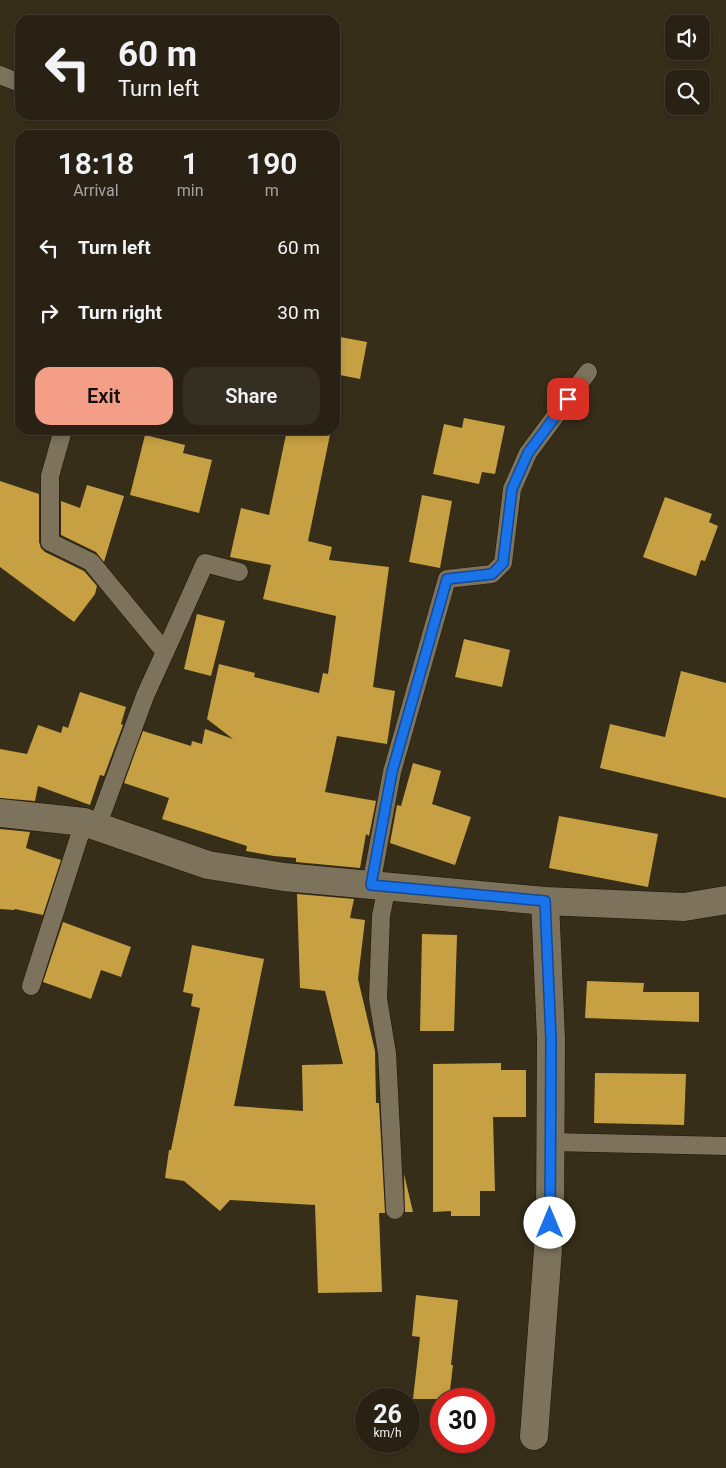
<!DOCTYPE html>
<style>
body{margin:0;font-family:Roboto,sans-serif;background:#352f22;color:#f1f3f6;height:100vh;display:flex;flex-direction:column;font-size:19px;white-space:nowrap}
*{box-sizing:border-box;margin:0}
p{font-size:16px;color:#a5a4a0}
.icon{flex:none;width:28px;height:28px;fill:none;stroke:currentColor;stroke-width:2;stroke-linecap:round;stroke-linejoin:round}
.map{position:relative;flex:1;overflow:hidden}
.side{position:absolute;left:15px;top:130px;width:325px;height:305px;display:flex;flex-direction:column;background:#292214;border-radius:15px;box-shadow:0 2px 8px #0003,0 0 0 1px #453f34}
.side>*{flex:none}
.hud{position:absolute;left:15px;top:15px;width:325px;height:105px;border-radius:15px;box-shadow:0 2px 8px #0003,0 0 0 1px #453f34;background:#292214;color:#f1f3f6;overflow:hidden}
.tools{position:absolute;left:665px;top:15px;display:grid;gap:10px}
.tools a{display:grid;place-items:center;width:45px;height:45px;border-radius:10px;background:#292214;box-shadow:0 2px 8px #0003,0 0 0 1px #453f34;font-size:25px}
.speed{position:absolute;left:355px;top:1388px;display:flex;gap:10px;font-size:25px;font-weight:700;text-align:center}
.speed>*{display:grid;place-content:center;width:65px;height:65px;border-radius:50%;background:#292214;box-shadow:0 2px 8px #0003,0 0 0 1px #453f34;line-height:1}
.speed small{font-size:12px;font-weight:400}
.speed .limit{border:8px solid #d22;background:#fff;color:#111}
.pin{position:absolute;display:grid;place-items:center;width:42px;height:42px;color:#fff;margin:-21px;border-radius:10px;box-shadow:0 2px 8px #0006}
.me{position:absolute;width:55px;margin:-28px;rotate:0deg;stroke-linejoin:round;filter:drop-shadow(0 0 4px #0008)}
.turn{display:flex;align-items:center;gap:18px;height:105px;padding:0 20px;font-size:22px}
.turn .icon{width:65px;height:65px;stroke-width:2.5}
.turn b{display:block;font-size:35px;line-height:42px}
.eta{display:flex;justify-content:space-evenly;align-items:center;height:85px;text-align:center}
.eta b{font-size:30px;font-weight:600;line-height:35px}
.cta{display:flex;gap:10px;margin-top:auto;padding:10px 20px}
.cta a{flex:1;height:58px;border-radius:15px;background:#f49e88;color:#111;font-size:20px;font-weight:600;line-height:58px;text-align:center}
.cta a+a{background:#352f22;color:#f1f3f6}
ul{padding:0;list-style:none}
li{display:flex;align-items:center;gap:15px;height:65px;padding:0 20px}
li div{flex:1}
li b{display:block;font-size:19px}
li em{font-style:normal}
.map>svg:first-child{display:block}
.building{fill:#c6a043}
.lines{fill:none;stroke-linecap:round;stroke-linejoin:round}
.service-casing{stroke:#1f1603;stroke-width:19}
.minor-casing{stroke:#1f1603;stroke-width:29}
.service{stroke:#7d735c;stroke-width:18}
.minor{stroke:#7d735c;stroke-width:28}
.route-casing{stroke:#114b97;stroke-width:12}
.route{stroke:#1a73e8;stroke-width:9}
</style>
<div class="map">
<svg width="726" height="1468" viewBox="0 0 726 1468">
<rect width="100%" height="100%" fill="#372e1a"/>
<g class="building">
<path d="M335 336 367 342 360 379 335 374Z"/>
<path d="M464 418 505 426 495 474 482 472 479 484 433 474 444 424 462 428Z"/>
<path d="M287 430H331L308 541 332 547 329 560 389 567 373 687 395 691 387 744 337 736 325 792 376 801 369 836 366 834 360 868 296 862V858L274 856 246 851 247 846 162 819 169 798 124 783 143 731 191 746 192 741 202 744 205 729 233 739 207 719 219 664 255 673 254 677 319 693 323 673 328 674 336 616 263 599 271 565 230 557 241 508 269 515Z"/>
<path d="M145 435 185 445 183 453 212 460 199 513 130 495Z"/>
<path d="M0 481 39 494V542L41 548 45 552 84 571 97 586 95 594 74 622 0 567Z"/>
<path d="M87 485 124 496 104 562 96 552 61 535V501L80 508Z"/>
<path d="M422 495 452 501 440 568 409 562Z"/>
<path d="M665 497 712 514 709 522 718 526 705 561 701 560 696 576 643 557Z"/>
<path d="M197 614 225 621 211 676 184 669Z"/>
<path d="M464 639 510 650 502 687 455 677Z"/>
<path d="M681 671 726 683V798L600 768 610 724 665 737Z"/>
<path d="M80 692 126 707 121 724 123 725 104 776 100 775 90 805 38 786 35 801 0 798V749L27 754 38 725 61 733 63 726 68 728Z"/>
<path d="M413 763 441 771 432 804 471 817 455 865 390 843 397 805 401 806Z"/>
<path d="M559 816 658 834 648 887 549 868Z"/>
<path d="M0 829 30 832 26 848 61 860 43 915 15 909 14 910 0 909Z"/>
<path d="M297 894 354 899 350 918 365 920 358 979 375 1051 376 1103H379L385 1213H379L382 1292 318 1293 315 1205 230 1200 220 1211 184 1181 165 1178 169 1150H171L200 1008 191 1006 193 994 183 992 192 945 264 959 234 1106 303 1111 302 1065 343 1064 325 991 300 988Z"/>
<path d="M63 922 131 947 121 977 101 970 91 999 43 982Z"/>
<path d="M422 934 457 935 454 1031H420Z"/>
<path d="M587 981 644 983 643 992H699V1022L585 1018Z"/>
<path d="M501 1063V1070H526V1117H493L495 1191H480V1216H451V1211L433 1212V1064Z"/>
<path d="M595 1073 686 1074 684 1125 594 1123Z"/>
<path d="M404 1174 413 1212H405Z"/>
<path d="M416 1295 458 1300 451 1365H453L449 1399H413L420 1337 412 1336Z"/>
</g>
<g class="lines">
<g class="service-casing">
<g id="service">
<path d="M0 75 20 83"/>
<path d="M63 430 50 476V542L91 562 165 652 145 696 97 827"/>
<path d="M165 652 205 563 239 572"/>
<path d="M371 885 392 772 447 579 492 574 503 563 512 489 528 453 588 372"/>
<path d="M387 886 381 916 378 999 387 1053 395 1210"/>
<path d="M31 986 84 822"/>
<path d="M550 1142 726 1146"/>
</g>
</g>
<g class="minor-casing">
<g id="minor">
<path d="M0 813 84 822 208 865 284 877 545 901 684 907 726 900"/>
<path d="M534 1436 550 1223 551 1039 545 901"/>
</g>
</g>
<use href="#service" class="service"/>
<use href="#minor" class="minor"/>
</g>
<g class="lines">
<g class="route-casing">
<path id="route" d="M550 1223 551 1039 545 901 371 885 392 772 447 579 492 574 503 563 512 489 528 453 568 399"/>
</g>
<use href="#route" class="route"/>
</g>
</svg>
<div class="tools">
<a><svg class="icon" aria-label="sound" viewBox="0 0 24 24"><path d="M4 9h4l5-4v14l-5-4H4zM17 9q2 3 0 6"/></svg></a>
<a><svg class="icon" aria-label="search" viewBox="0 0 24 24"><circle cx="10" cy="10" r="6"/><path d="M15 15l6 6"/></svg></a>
</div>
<div class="speed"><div>26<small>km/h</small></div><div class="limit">30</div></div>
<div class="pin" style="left:568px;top:399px;background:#d93025"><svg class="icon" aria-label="arrive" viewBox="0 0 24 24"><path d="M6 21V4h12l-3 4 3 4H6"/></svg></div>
<svg class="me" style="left:550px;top:1223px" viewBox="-20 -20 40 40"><circle r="19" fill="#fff"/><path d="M0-13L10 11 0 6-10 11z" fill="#1a73e8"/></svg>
<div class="hud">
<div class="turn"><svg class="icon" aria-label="left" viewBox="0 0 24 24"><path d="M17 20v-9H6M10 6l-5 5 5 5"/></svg><div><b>60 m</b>Turn left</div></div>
</div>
<section class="side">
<div class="eta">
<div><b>18:18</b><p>Arrival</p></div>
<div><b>1</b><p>min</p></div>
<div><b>190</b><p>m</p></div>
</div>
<ul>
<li><svg class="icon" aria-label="left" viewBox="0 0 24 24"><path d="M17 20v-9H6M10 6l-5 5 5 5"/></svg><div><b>Turn left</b></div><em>60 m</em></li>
<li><svg class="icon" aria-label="right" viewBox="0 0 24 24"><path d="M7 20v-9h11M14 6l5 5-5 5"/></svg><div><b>Turn right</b></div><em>30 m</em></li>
</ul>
<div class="cta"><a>Exit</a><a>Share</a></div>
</section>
</div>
